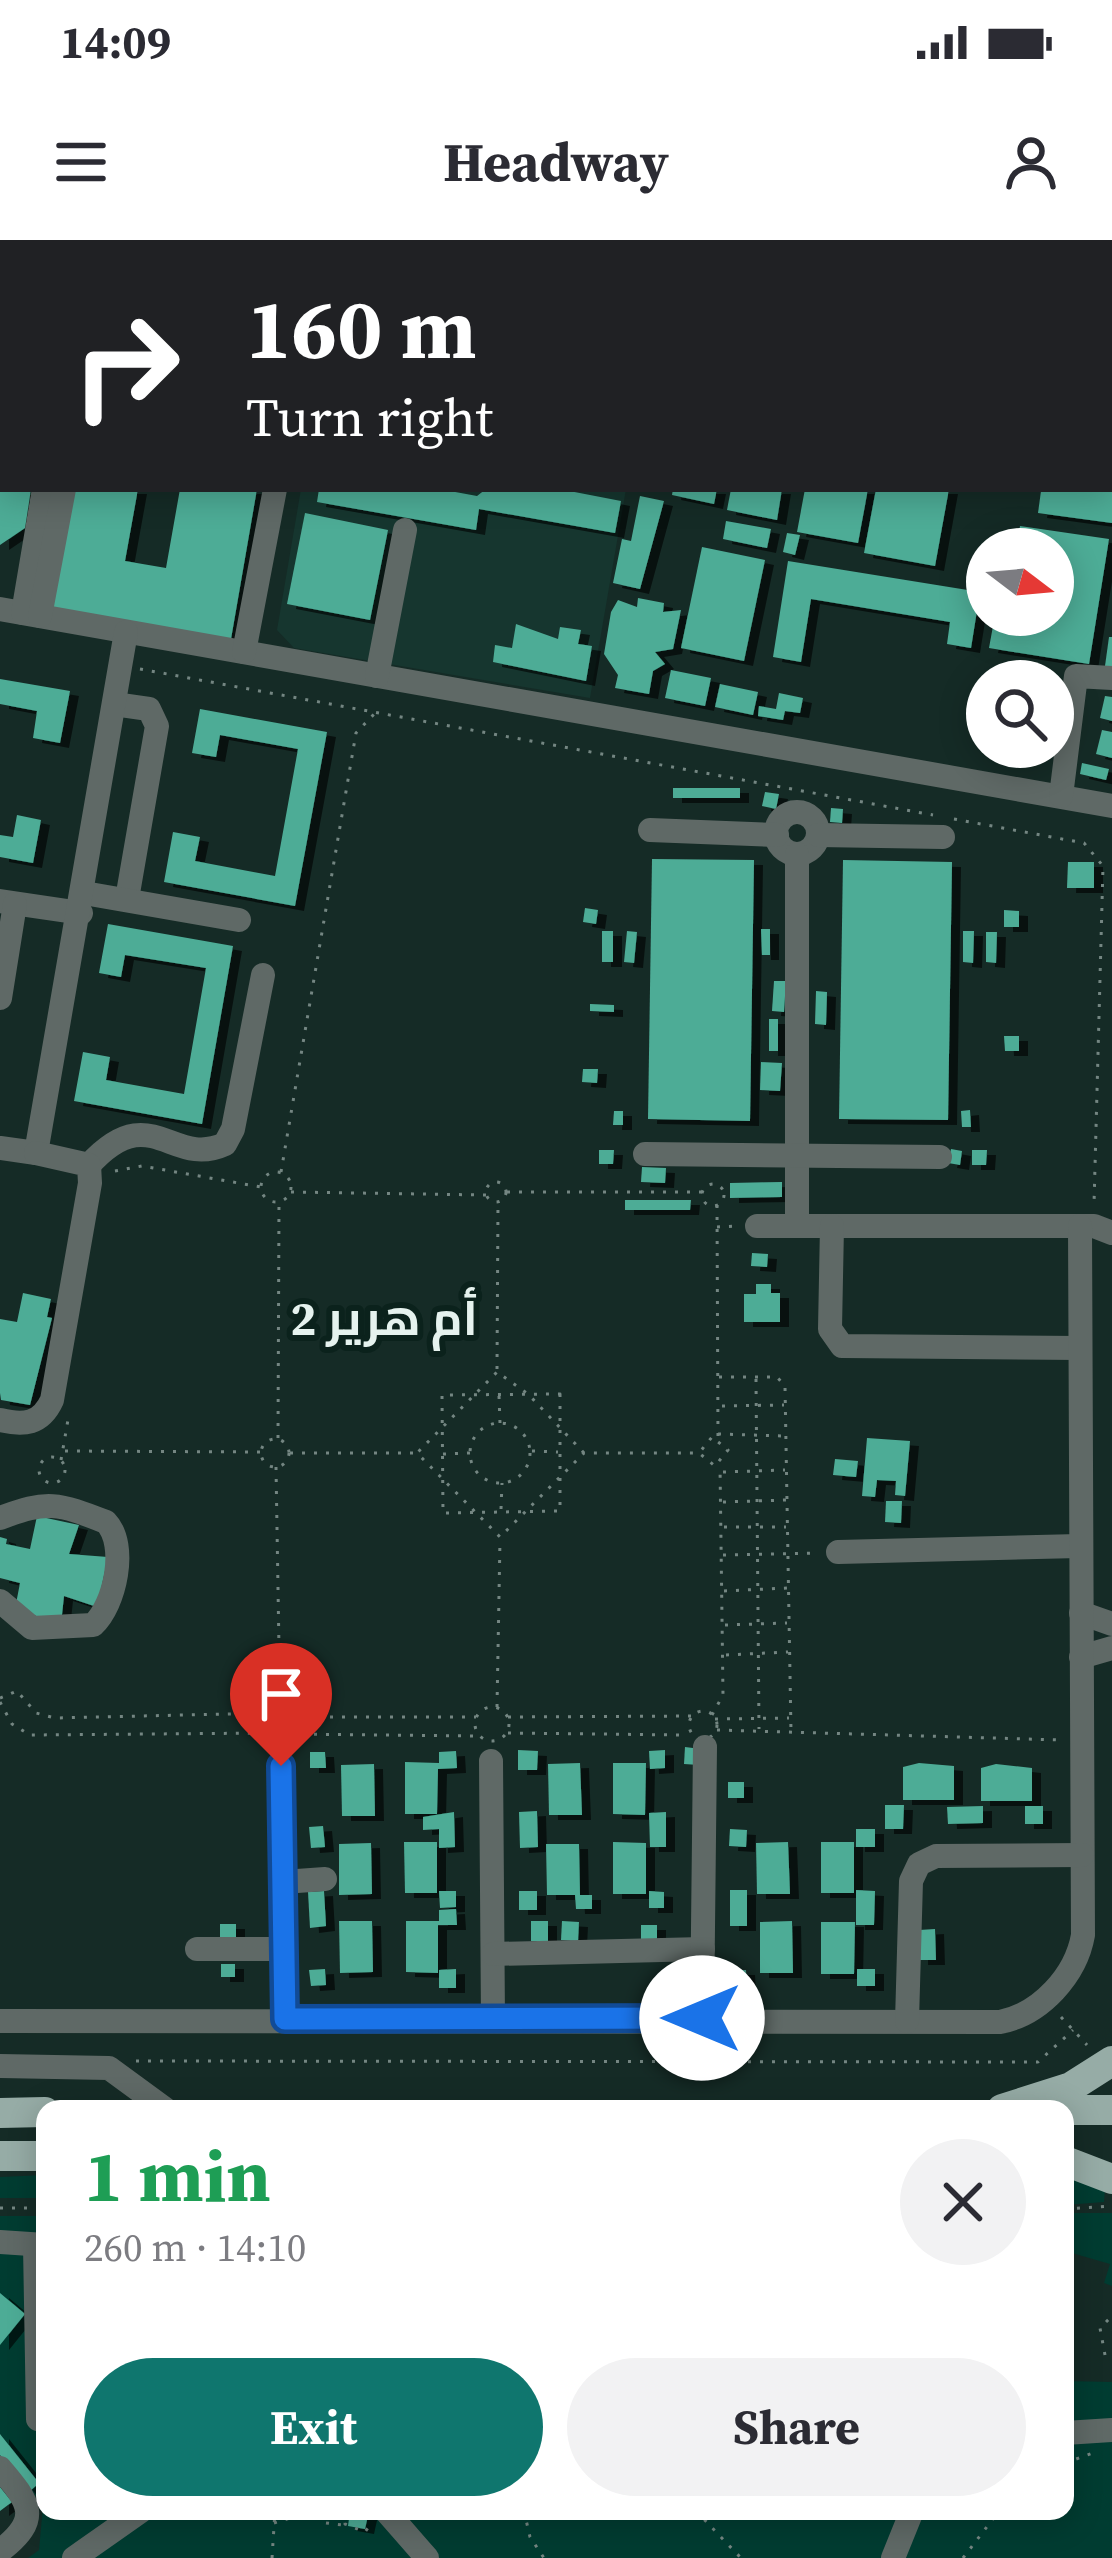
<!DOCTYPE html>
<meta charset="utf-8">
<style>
body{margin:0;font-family:"Source Serif 4",Cairo,serif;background:#f2f2f3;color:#2b2b33;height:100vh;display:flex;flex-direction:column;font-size:45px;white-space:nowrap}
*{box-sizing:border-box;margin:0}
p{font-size:39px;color:#7c7c81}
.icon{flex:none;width:66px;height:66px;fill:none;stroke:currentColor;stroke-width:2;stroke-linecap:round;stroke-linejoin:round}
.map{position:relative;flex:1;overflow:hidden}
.panel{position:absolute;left:36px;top:1860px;width:1038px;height:420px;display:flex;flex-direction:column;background:#fff;border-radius:24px;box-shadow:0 6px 30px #0003}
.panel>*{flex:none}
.top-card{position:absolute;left:0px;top:0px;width:1113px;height:252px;box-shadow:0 6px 30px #0003;background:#202124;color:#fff;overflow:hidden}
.needle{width:78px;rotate:106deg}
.fabs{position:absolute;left:966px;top:288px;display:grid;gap:24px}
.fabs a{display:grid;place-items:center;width:108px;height:108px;border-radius:50%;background:#fff;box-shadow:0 6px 30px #0003;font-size:60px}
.pin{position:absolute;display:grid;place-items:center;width:102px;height:102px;color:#fff;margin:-123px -51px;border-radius:50% 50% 50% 0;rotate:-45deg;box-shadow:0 0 12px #0007}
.pin .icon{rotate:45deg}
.me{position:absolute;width:132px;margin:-66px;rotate:270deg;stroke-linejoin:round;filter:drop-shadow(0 0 9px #0008)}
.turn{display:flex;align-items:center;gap:42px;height:252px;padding:0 48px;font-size:54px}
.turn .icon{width:156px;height:156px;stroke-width:2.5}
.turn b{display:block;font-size:84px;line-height:102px}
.round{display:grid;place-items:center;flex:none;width:126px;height:126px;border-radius:63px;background:#f2f2f3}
.summary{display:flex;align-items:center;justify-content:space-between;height:204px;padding:0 48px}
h1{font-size:72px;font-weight:700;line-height:90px;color:#1e9e55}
.button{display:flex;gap:24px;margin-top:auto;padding:24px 48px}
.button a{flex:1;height:138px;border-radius:72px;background:#0f766e;color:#fff;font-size:48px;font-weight:700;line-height:138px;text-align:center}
.button a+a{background:#f2f2f3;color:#2b2b33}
.status{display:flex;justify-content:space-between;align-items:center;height:84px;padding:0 60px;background:#fff;direction:ltr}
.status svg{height:33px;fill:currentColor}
header{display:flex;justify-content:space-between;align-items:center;height:156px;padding:0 48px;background:#fff;font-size:54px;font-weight:700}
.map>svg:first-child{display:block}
.built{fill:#16362f}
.green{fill:#003c31}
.building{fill:#4dac96;filter:url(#shadow)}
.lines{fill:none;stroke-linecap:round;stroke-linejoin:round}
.path{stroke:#748682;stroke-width:3;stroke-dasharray:3 9;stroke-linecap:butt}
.minor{stroke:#5f6966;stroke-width:24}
.major{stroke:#96aca6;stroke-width:30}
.rail-casing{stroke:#849691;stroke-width:9}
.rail{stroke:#0b221c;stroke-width:4.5;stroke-dasharray:14;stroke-linecap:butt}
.route-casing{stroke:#114b97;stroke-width:30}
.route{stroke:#1a73e8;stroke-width:21}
.labels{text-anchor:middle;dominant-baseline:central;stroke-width:12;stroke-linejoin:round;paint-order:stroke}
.district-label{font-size:48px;font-weight:bold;fill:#e5f2ee;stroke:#0b221c}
</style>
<div class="status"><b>14:09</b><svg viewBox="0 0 49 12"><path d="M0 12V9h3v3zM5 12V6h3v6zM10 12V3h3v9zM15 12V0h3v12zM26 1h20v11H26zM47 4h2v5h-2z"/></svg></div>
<header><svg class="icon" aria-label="menu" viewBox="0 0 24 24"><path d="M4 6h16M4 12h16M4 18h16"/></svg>Headway<svg class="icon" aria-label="person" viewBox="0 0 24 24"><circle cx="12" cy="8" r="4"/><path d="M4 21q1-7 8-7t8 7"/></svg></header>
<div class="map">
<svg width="1112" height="2318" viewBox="0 0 1112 2318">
<defs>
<filter id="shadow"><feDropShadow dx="9" dy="5" stdDeviation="0" flood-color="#0009"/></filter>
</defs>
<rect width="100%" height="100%" fill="#152b26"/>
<path class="built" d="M301 249H626L590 458 294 408 277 390Z"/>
<g class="green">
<path d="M1065 1934 1105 1949 1104 1962 1065 1965Z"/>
<path d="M45 1935V1958H0V1937Z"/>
<path d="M1112 1973V2046L1104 2043 1110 2024 1065 2011V1973Z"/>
<path d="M0 1976H45V2271H1065V2141L1112 2142V2318H28L39 2310 43 2266 31 2250 39 2243 0 2194Z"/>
</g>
<g class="building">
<path d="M0 249H31L25 288 0 305Z"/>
<path d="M73 249H138L125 321 166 328 180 249H257L231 399 52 368Z"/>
<path d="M319 249H439L477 256 486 249H559L621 261 615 293 479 269 476 290 317 262Z"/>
<path d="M673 249H717L714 264 672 255Z"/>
<path d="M731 249H782L777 280 727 270Z"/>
<path d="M805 249H868L858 303 797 292Z"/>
<path d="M876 249H949L935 326 864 313Z"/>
<path d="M1058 249H1112V283L1038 273 1041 251Z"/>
<path d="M640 256 664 261 640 349 613 343 622 299 631 301Z"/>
<path d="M305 273 388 290 370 380 287 364Z"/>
<path d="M726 281 771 289 767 308 723 299Z"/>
<path d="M1020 286 1109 299 1089 424 989 408 995 375H1053V309H1016Z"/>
<path d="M787 293 800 295 795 315 783 312Z"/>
<path d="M702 307 765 320 744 421 681 408Z"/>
<path d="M788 321 980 352 971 408 947 404 950 382 811 359 801 422 773 417Z"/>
<path d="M638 358 664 363 663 372 681 370 673 409 655 412 665 424 653 431 649 454 615 448 618 435 604 414 611 372 618 360 637 367Z"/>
<path d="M516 384 558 399 560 387 581 390 578 404 592 406 586 441 493 422 495 405 512 408Z"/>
<path d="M1109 397H1112V427L1105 426Z"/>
<path d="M671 430 711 438 705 466 665 458Z"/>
<path d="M0 439 70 451 60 503 33 498 37 471 0 464Z"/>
<path d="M720 444 758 452 753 475 715 467Z"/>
<path d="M779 453 803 458 800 473 785 471 783 480 758 476 759 466 776 469Z"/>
<path d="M1105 456 1112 457V481L1100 478Z"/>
<path d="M200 469 327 492 295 666 164 642 173 592 200 597 195 621 275 636 298 509 220 495 216 517 192 513Z"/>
<path d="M1102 490 1112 492V518L1096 514Z"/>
<path d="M1082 523 1109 529 1106 540 1080 534Z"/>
<rect x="673" y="548" width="67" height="10"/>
<path d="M765 552 779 554 776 569 762 566Z"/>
<path d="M831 568 843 569 842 583 830 582Z"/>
<path d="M17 575 41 580 33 623 0 617V595L13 597Z"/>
<path d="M652 619 754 620 750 881 648 879Z"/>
<path d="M843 620 952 622 948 880 839 879Z"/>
<path d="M1068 622H1094V648H1067Z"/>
<path d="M585 668 598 670 596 684 583 682Z"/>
<path d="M1004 670 1019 671V687H1004Z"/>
<path d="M108 684 233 706 202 884 74 861 83 812 110 817 106 840 184 854 206 728 125 715 121 737 99 733Z"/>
<path d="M761 689H770V715H762Z"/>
<rect x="602" y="691" width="11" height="31"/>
<path d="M627 691 637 692 634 723 624 722Z"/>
<path d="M963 691H974L973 723 963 722Z"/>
<path d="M986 692H997L996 723 986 722Z"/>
<path d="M774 741H786L784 772 772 771Z"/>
<path d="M816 751 827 752 826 785 815 784Z"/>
<path d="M590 764 614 765V772L590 771Z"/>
<rect x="769" y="779" width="9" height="32"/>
<path d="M1004 796H1019V811H1005Z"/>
<path d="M761 822 782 823 780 851 760 850Z"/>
<path d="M583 829H598L597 843 582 842Z"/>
<path d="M970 870 971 887H962L961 871Z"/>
<path d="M614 871H623V885H613Z"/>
<path d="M951 909 962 911 960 925 948 923Z"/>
<path d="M599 910H614L613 924H599Z"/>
<path d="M972 910H987L986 925H972Z"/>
<path d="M642 927 666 928 665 943 641 942Z"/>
<path d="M782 942V957L730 958V943Z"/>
<path d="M625 960H691L690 970H625Z"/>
<path d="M752 1013 768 1014 767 1027 751 1026Z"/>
<path d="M756 1044H771V1053H780V1082H744V1054H756Z"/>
<path d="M23 1053 51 1059 47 1077 52 1078 30 1165 1 1160 0 1153V1079L17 1082Z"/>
<path d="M867 1198 910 1201 905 1256 895 1255 896 1241 877 1240 875 1257 862 1256Z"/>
<path d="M835 1219 858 1221 856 1237 833 1235Z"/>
<path d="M886 1261H902L901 1283 885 1282Z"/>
<path d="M37 1276 79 1285 69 1314 108 1317 97 1367 64 1356 61 1384 14 1374 20 1343 0 1338V1297L7 1299 6 1304 30 1309Z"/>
<path d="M685 1507 701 1509 699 1525 684 1524Z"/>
<path d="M518 1510 538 1511 537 1530H518Z"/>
<path d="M665 1510V1528L650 1529 649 1511Z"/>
<path d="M456 1511 457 1528 438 1529 437 1574H405V1522L439 1523V1512Z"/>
<path d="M310 1512H325L326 1528H310Z"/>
<path d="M580 1523 582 1575H549L548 1524Z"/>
<path d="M613 1523H646L645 1575 613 1574Z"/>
<path d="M919 1523 954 1526V1560H903V1527Z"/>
<path d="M374 1524 375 1576H342L341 1525Z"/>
<path d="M996 1524 1032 1528V1561H981V1528Z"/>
<rect x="728" y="1542" width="16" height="16"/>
<path d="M885 1565H904L903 1589H885Z"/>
<path d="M983 1566V1583L948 1584 947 1567Z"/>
<rect x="1025" y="1566" width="18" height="18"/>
<path d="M537 1571 538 1607 520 1608 519 1572Z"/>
<path d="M454 1572 455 1607 439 1608V1589L423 1590V1577Z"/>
<path d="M666 1572V1607H650L649 1573Z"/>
<path d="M323 1586 325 1607 311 1608 309 1587Z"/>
<path d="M730 1589 747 1590 746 1607 729 1606Z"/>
<rect x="856" y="1589" width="19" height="18"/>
<path d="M404 1602H437V1653H405Z"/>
<path d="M613 1602 646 1603V1654H613Z"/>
<path d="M788 1602 790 1654H757L756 1603Z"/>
<rect x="821" y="1602" width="33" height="51"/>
<path d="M371 1603 372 1654 339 1655V1604Z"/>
<path d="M546 1604H579L580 1655H592V1669H576L575 1655H547Z"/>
<rect x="730" y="1650" width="17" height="36"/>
<path d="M856 1650 875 1651 874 1685H856Z"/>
<path d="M324 1651 326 1686 310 1688 308 1652Z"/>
<path d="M439 1651H456V1667L440 1668Z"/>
<rect x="519" y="1651" width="18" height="19"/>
<path d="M649 1651 664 1652V1668H649Z"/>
<path d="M456 1669 457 1685H438V1733L406 1732V1681H439V1670Z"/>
<path d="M339 1681H372L373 1732 340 1733Z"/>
<rect x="531" y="1681" width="17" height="20"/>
<path d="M562 1681 579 1682 578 1701 561 1700Z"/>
<path d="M792 1681 793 1733H760V1682Z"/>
<path d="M821 1682H855L854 1734H821Z"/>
<path d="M220 1684H236V1698L220 1697Z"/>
<rect x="641" y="1685" width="16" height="15"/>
<path d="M935 1689 936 1720H919V1690Z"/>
<rect x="221" y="1724" width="14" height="13"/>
<path d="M325 1729 326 1745 311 1746 309 1730Z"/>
<path d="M456 1729V1748H439V1730Z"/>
<rect x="857" y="1729" width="18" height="17"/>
<path d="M730 1730H746L747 1747H730Z"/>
<path d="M0 2053 25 2074 0 2105Z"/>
<path d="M0 2194 39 2243 29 2252 0 2215Z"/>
<path d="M0 2247 12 2262 0 2271Z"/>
<path d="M350 2271H369L365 2289 348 2286Z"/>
</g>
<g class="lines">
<g class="path">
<path d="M373 0 389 3"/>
<path d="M29 3 33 0"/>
<path d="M0 8 3 13"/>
<path d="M1110 130 1112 131"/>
<path d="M140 429 933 575"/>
<path d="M954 579 1084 603 1103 626 1094 964"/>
<path d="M115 931 142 926 261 947"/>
<circle cx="276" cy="947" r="15"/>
<path d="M281 932 356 493 376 472"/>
<circle cx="496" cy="952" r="10"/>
<circle cx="713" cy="955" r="11"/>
<path d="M291 952 486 955"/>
<path d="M507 952H702"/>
<path d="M717 965 718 1197"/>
<path d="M717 987 737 986"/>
<path d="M497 1129 498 963"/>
<path d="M719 1137H777L785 1146 791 1492"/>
<path d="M756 1139 759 1489"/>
<path d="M560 1154V1271L443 1273 442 1155Z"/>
<path d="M499 1156 500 1183"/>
<path d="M722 1166 784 1165"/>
<circle cx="500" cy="1213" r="30"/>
<path d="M718 1194 785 1196"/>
<path d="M278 1198 279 962"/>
<circle cx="275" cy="1213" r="14"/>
<path d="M65 1211 261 1212"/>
<path d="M532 1211 558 1212"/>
<path d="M290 1213H414"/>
<path d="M584 1213 528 1154 497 1132 417 1213 500 1297 584 1213H699L715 1226 728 1210 712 1197 699 1213"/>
<path d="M443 1214 470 1213"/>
<circle cx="52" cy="1230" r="13"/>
<path d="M61 1220 69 1174"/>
<path d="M276 1227 280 1469"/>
<path d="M723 1232 785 1230"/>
<path d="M723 1262 786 1260"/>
<path d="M501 1269 502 1243"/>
<path d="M724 1287H786"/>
<path d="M723 1315 816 1313"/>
<path d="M724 1351 787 1348"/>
<path d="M725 1385 787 1383"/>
<path d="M726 1415 788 1412"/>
<path d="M0 1458 17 1451 36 1473 55 1478 271 1473"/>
<path d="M0 1462 12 1484 30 1495 271 1493"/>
<circle cx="492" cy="1484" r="17"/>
<path d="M497 1467 500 1299"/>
<circle cx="281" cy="1483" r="14"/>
<circle cx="703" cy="1485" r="14"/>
<path d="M712 1475 723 1455 720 1226"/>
<path d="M294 1477H476"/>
<path d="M508 1477 692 1476"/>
<path d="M715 1479 789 1478"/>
<path d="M717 1490 1062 1500"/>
<path d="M508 1493 685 1495"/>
<path d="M290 1494 479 1496"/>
<path d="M1061 1777 1087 1805"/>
<path d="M136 1821 1038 1822 1073 1790"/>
<path d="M0 1968H45"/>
<path d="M1065 1969 1112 1966"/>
<path d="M1105 2115 1100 2088 1112 2076"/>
<path d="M1065 2223 1093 2213"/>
<path d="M346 2271 345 2284 365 2292 370 2285"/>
<path d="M524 2271 530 2297 544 2318"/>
<path d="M696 2271 741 2318"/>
<path d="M274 2283 300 2275"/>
<path d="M326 2283 343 2285"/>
<path d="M272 2318 275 2271"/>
<path d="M963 2318 999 2271"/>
</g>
<g class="minor">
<path d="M529 0 545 3"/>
<path d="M675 0 676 3"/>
<path d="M85 3 86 0"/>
<path d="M323 3 324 0"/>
<path d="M1084 3 1088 0"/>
<path d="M1110 98H1112"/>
<path d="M1110 153 1112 154"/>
<path d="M0 369 1112 566"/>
<path d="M23 373 44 249"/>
<path d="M40 376 64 249"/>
<path d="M244 412 275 249"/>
<path d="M377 436 405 290"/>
<path d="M114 464 149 469 157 486 127 659"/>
<path d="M1061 556 1076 436 1112 438"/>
<circle cx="797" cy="593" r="21"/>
<path d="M650 590 777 595"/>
<path d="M818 595 943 597"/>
<path d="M797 614V986"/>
<path d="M84 653 239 680"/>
<path d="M0 661 81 673"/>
<path d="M0 758 15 664"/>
<path d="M0 908 36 913 126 392"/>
<path d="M645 914 940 917"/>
<path d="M89 925C151 857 171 929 225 904L233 889 263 735"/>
<path d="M757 986H1094L1112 993"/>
<path d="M832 986 830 1089 842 1106 1080 1108"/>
<path d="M0 1180C24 1186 41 1184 52 1160L90 943 89 925 36 913"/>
<path d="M0 1278C47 1260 58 1263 106 1282 128 1305 115 1365 93 1385L32 1388 0 1361"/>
<path d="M838 1312 1079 1306"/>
<path d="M1081 1373 1112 1384"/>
<path d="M1081 1417 1112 1408"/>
<path d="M491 1521 493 1779"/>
<path d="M281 1526 285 1779"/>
<path d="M283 1642 325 1639"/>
<path d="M197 1709H284"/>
<path d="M493 1714 703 1709"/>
<path d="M702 1778 705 1507"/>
<path d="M0 1781 1000 1782C1041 1774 1076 1735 1083 1695L1080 986"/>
<path d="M907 1781 911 1641 919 1624 936 1616 1082 1615"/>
<path d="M0 1826 109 1828 165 1869"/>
<path d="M0 2002 45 2005"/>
<path d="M35 2005 38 2179"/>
<path d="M1065 2193 1112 2190"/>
<path d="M0 2228C30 2263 42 2279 0 2311"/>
<path d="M386 2271 427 2318"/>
<path d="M74 2318 141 2271"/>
<path d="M893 2318 912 2271"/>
</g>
<g class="major">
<path d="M692 0 709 3"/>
<path d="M930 0 948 3"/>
<path d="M1110 30H1112"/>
<path d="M1110 67H1112"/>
<path d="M1002 1869 1071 1847 1112 1821"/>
<path d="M1065 1870H1112"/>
<path d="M0 1873 45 1872"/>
<path d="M0 1916H45"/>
<path d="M1065 1921 1112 1939"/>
</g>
<g class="rail-casing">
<g id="rail">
<path d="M813 0 831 3"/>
<path d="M845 0 863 3"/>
<path d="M1110 46 1112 47"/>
</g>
</g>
<use href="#rail" class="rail"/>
</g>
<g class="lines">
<g class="route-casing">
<path id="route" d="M281 1526 285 1779 702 1778"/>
</g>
<use href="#route" class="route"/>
</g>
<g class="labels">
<g class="district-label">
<text x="384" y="1078">أم هرير 2</text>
</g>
</g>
</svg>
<div class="fabs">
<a><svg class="needle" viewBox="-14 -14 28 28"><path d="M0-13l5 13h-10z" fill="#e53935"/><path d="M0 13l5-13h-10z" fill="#7c7c81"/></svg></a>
<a><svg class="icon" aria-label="search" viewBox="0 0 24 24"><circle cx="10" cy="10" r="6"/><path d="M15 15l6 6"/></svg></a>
</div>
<div class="pin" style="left:281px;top:1526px;background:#d93025"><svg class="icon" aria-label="arrive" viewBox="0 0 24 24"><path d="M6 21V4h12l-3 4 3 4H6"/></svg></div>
<svg class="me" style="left:702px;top:1778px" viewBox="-20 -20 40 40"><circle r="19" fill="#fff"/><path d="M0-13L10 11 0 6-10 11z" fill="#1a73e8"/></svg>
<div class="top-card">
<div class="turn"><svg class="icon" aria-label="right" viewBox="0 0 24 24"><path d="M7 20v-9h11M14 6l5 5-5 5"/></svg><div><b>160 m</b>Turn right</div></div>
</div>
<section class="panel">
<div class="summary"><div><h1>1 min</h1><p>260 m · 14:10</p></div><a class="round"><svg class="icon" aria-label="close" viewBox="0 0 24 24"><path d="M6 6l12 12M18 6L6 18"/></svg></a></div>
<div class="button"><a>Exit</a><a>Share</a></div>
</section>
</div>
